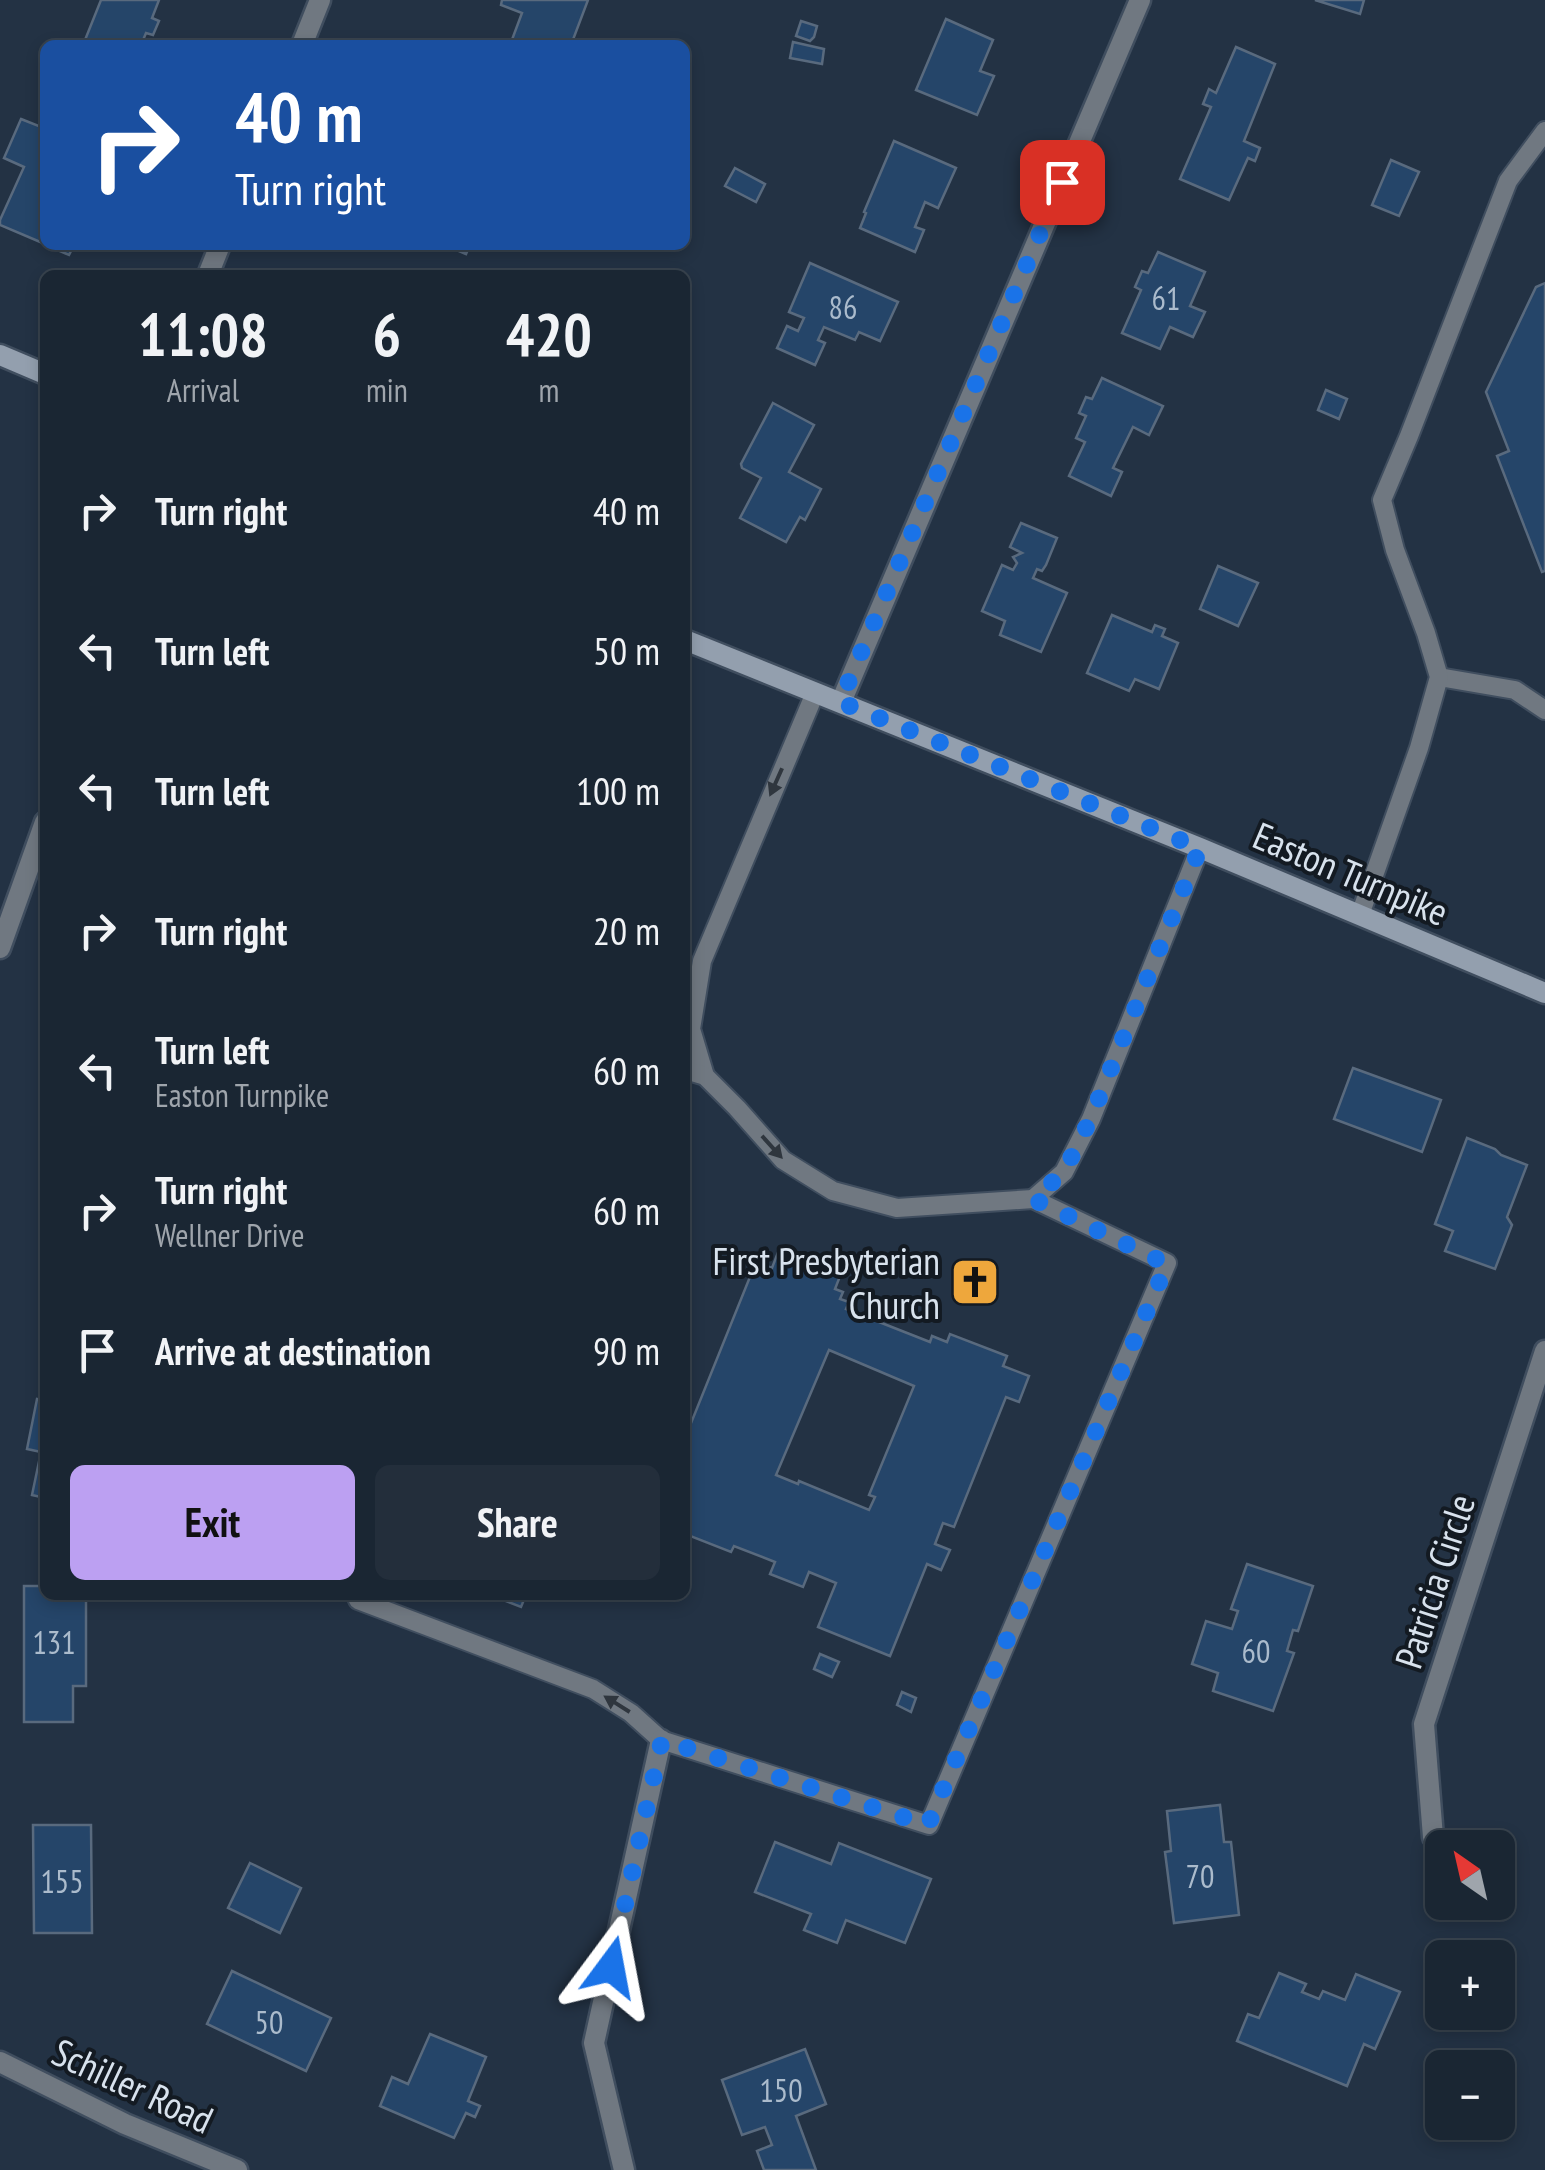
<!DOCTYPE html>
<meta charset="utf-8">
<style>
body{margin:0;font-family:"PT Sans Narrow",sans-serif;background:#232e3b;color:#f1f3f6;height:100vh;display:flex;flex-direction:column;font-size:38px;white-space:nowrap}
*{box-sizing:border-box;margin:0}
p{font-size:32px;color:#9fa5ac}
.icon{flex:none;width:55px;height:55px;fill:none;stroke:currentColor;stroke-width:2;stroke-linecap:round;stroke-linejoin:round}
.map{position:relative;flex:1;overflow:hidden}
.drawer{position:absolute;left:40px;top:270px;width:650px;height:1330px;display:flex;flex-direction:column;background:#1a2633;border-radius:15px;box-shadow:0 5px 15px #0003,0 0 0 2px #38434e}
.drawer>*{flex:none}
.banner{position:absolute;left:40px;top:40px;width:650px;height:210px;border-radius:15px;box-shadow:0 5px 15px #0003,0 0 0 2px #38434e;background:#1a4fa0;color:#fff;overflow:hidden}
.needle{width:65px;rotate:326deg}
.tools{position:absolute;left:1425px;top:1830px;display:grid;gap:20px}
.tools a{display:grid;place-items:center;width:90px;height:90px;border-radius:15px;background:#1a2633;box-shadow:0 5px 15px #0003,0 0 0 2px #38434e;font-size:50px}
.pin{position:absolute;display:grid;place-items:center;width:85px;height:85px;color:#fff;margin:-42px;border-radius:20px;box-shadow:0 5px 15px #0006}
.me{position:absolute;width:110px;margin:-55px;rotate:13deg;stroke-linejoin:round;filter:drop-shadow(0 0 8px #0008)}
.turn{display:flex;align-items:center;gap:35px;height:210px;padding:0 30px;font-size:45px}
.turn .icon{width:130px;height:130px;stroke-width:2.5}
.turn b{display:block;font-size:70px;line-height:85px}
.eta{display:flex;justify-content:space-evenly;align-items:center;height:170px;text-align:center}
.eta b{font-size:60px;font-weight:700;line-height:70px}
.action{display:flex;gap:20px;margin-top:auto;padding:20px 30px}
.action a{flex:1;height:115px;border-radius:15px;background:#bca0f2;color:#111;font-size:40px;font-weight:700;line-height:115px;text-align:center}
.action a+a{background:#232e3b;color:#f1f3f6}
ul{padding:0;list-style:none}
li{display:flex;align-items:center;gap:30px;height:140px;padding:0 30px}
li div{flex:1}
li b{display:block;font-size:38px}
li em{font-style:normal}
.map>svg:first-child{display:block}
.building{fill:#254569;stroke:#596a7e;stroke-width:2.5;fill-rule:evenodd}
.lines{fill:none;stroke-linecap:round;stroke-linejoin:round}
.service-casing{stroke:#404e5f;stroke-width:22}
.minor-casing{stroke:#404e5f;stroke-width:25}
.secondary-casing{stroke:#404e5f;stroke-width:25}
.service{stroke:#707881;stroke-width:18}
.minor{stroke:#707881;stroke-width:20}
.secondary{stroke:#939fae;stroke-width:20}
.oneway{fill:#2f363e}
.route{stroke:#1a73e8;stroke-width:18;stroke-dasharray:0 32.4}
.labels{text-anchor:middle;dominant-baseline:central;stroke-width:8;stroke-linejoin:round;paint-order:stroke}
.number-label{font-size:32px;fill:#abbbcc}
.street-label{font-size:38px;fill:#d8e2ed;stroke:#131a22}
.poi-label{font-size:38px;fill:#d8e2ed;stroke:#131a22;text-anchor:end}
</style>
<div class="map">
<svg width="1545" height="2170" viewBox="0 0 1545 2170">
<rect width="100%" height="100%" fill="#233244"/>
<g class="building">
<path d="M101 0H159L152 18 159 21 153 35 146 33 141 45H83Z"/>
<path d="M502 0H588L571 45H510L522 13 501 5Z"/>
<path d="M1315 0H1364L1360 14Z"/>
<path d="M946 19 993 40 980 71 994 76 977 115 916 90Z"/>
<path d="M801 21 817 26 814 37 810 41 796 36Z"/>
<path d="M793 42 824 49 822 64 790 58Z"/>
<path d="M1236 47 1275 64 1244 141 1260 148 1255 161 1248 158 1229 200 1180 179 1211 107 1203 104 1209 89 1216 93Z"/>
<path d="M21 119 41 127 45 119V244L0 225V220L24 167 4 158Z"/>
<path d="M894 141 956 168 938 208 925 202 915 227 924 230 915 252 860 228 866 213 864 212Z"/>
<path d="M1391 160 1419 172 1399 216 1372 205Z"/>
<path d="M735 168 765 184 756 202 725 186Z"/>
<path d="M46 245H74L69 255Z"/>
<path d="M445 245H470L466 254Z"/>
<path d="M1158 252 1205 272 1190 306 1205 312 1193 337 1170 327 1160 349 1122 333 1141 290 1135 287 1142 271 1148 273Z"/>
<path d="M810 263 898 302 880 341 859 332 855 340 824 327 818 340 825 343 815 365 777 348 787 326 798 331 804 318 789 312Z"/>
<path d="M1545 283V571L1542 572 1497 456 1509 451 1486 392 1536 287Z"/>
<path d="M1102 378 1163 406 1149 435 1133 427 1113 468 1122 472 1111 496 1069 476 1085 442 1076 438 1086 416 1079 413 1086 397 1092 399Z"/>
<path d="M1326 390 1347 399 1339 419 1318 410Z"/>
<path d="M773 403 814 425 789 472 821 489 805 520 800 517 786 542 740 518 761 478 742 468 741 464Z"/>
<path d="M1021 523 1057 538 1046 565 1042 571 1037 569 1033 578 1067 593 1041 652 1000 635 1005 621 982 611 1002 565 1013 570 1017 563 1013 557 1022 553 1010 547Z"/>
<path d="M1218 566 1258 583 1238 626 1200 609Z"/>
<path d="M1112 615 1152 632 1155 625 1165 629 1162 636 1178 643 1159 689 1135 679 1129 691 1087 673Z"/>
<path d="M1353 1068 1441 1100 1422 1152 1334 1119Z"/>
<path d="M1467 1138 1495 1149 1501 1155 1527 1165 1507 1217 1512 1225 1495 1269 1445 1251 1453 1231 1435 1224Z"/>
<path d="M780 1247 842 1271 835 1289 843 1292 840 1299 849 1302 846 1309 930 1342 932 1336 947 1342 950 1334 1007 1356 1003 1366 1029 1376 1019 1402 1006 1397 954 1527 943 1523 935 1544 950 1550 941 1570 927 1564 890 1656 818 1627 836 1583 809 1572 803 1587 770 1574 775 1562 734 1546 731 1552 685 1534V1438L756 1262 772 1268ZM829 1350 914 1386 869 1495 875 1497 869 1510 799 1481 798 1484 776 1475Z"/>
<path d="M37 1399 45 1401V1498L32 1495 41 1452 27 1449Z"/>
<path d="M1247 1564 1313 1586 1298 1631 1293 1630 1287 1651 1294 1653 1273 1711 1213 1691 1218 1673 1192 1664 1206 1621 1232 1629 1238 1611 1231 1609Z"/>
<path d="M24 1586H45V1595H86V1686H73V1722H24Z"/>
<path d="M491 1595H526L521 1607Z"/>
<path d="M820 1654 839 1662 832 1677 814 1669Z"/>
<path d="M902 1692 916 1698 911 1712 897 1705Z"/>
<path d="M1220 1805 1224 1842H1231L1239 1915 1174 1923 1165 1852 1171 1851 1167 1811Z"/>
<path d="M33 1825H91L92 1933H34Z"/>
<path d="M775 1842 831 1864 839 1843 931 1879 905 1943 846 1920 837 1943 804 1930 811 1914 755 1892Z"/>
<path d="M250 1863 301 1888 280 1933 228 1908Z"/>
<path d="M232 1971 331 2018 306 2071 207 2024Z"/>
<path d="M1279 1973 1306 1984 1302 1992 1319 1999 1323 1991 1345 2000 1356 1974 1400 1992 1375 2049 1364 2044 1347 2086 1237 2041 1248 2014 1259 2018Z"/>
<path d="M430 2034 486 2057 468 2101 480 2106 475 2117 466 2113 454 2138 380 2106 392 2077 408 2084Z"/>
<path d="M805 2049 826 2104 796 2116 816 2170H764L757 2151 772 2145 765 2127 742 2135 722 2080Z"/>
</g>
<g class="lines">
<g class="service-casing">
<g id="service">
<path d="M1439 677 1515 690 1545 710"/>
<path d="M1360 915 1419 748 1439 677 1426 633 1395 550 1382 500 1409 436 1508 181 1545 131"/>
<path d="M705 1076 691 1029 702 961 815 693"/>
<path d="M1033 1199 1064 1172 1091 1119 1200 848"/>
<path d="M356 1595 358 1600 593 1689 631 1713 661 1740 929 1825 1167 1263 1033 1199 897 1208 833 1191 783 1160 737 1108 705 1076 685 1070"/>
</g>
</g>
<g class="minor-casing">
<g id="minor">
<path d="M302 45 320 0"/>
<path d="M208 275 220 245"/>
<path d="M841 702 1140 0"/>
<path d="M0 948 45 822"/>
<path d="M1433 1837 1424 1724 1545 1351"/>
<path d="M0 2062 125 2124 237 2170"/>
<path d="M624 2170 594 2043 661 1740"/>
</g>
</g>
<g class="secondary-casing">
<g id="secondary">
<path d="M0 355 45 374"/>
<path d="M685 640 1200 848 1545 993"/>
</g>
</g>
<use href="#service" class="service"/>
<use href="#minor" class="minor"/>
<use href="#secondary" class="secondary"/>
</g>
<defs><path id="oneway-solid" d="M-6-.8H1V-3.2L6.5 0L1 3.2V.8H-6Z" transform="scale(2.5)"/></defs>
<g class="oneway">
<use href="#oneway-solid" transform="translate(776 782) rotate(114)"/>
<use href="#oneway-solid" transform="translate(772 1147) rotate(48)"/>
<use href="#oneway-solid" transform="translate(617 1704) rotate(-148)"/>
</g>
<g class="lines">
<path class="route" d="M611 1967 662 1740 928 1825 1167 1264 1033 1199 1064 1172 1091 1118 1200 848 840 702 1062 182"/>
</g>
<defs>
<g id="church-square" transform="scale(2.5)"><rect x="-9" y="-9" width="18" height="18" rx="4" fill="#eea73c" stroke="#131a22"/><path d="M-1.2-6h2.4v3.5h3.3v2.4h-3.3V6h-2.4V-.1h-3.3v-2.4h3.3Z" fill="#111"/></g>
</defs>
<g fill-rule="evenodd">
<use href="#church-square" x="975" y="1282"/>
</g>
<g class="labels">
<g class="number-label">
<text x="1166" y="298">61</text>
<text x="843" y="307">86</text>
<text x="54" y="1642">131</text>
<text x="1256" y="1651">60</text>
<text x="1200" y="1876">70</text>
<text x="62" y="1881">155</text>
<text x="269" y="2022">50</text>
<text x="781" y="2090">150</text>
</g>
<g class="street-label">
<text transform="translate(1351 873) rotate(23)">Easton Turnpike</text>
<text transform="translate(1434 1581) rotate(-72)">Patricia Circle</text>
<text transform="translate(133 2085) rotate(25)">Schiller Road</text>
</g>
<g class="poi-label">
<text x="940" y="1260">First Presbyterian<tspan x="940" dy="44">Church</tspan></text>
</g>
</g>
</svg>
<div class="tools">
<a><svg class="needle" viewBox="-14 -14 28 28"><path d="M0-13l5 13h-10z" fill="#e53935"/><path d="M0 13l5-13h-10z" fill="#9fa5ac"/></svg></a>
<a>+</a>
<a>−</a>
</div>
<div class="pin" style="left:1062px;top:182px;background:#d93025"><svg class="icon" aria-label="arrive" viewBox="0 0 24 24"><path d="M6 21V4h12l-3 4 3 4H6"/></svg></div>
<svg class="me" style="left:611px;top:1967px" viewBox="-20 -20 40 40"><path d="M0-17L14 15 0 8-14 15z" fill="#1a73e8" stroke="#fff" stroke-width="4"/></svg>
<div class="banner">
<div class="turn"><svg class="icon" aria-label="right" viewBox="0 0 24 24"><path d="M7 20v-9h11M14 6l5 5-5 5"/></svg><div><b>40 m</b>Turn right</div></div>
</div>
<section class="drawer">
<div class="eta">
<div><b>11:08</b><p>Arrival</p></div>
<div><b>6</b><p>min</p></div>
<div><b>420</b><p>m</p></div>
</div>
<ul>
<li><svg class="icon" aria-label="right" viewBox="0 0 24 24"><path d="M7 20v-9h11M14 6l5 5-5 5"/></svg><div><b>Turn right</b></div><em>40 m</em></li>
<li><svg class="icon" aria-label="left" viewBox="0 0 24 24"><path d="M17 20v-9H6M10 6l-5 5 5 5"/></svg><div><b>Turn left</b></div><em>50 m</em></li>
<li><svg class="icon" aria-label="left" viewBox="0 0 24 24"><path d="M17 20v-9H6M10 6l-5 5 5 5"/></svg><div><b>Turn left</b></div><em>100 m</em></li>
<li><svg class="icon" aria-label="right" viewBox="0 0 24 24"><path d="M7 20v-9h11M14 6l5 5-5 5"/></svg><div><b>Turn right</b></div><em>20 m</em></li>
<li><svg class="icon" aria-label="left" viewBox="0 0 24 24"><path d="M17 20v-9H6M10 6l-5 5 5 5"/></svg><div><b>Turn left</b><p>Easton Turnpike</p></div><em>60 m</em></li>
<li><svg class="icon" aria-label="right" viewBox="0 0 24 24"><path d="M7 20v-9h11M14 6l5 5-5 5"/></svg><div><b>Turn right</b><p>Wellner Drive</p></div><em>60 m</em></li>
<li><svg class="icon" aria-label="arrive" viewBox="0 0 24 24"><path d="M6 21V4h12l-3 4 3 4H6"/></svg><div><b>Arrive at destination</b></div><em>90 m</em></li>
</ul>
<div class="action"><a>Exit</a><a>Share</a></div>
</section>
</div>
